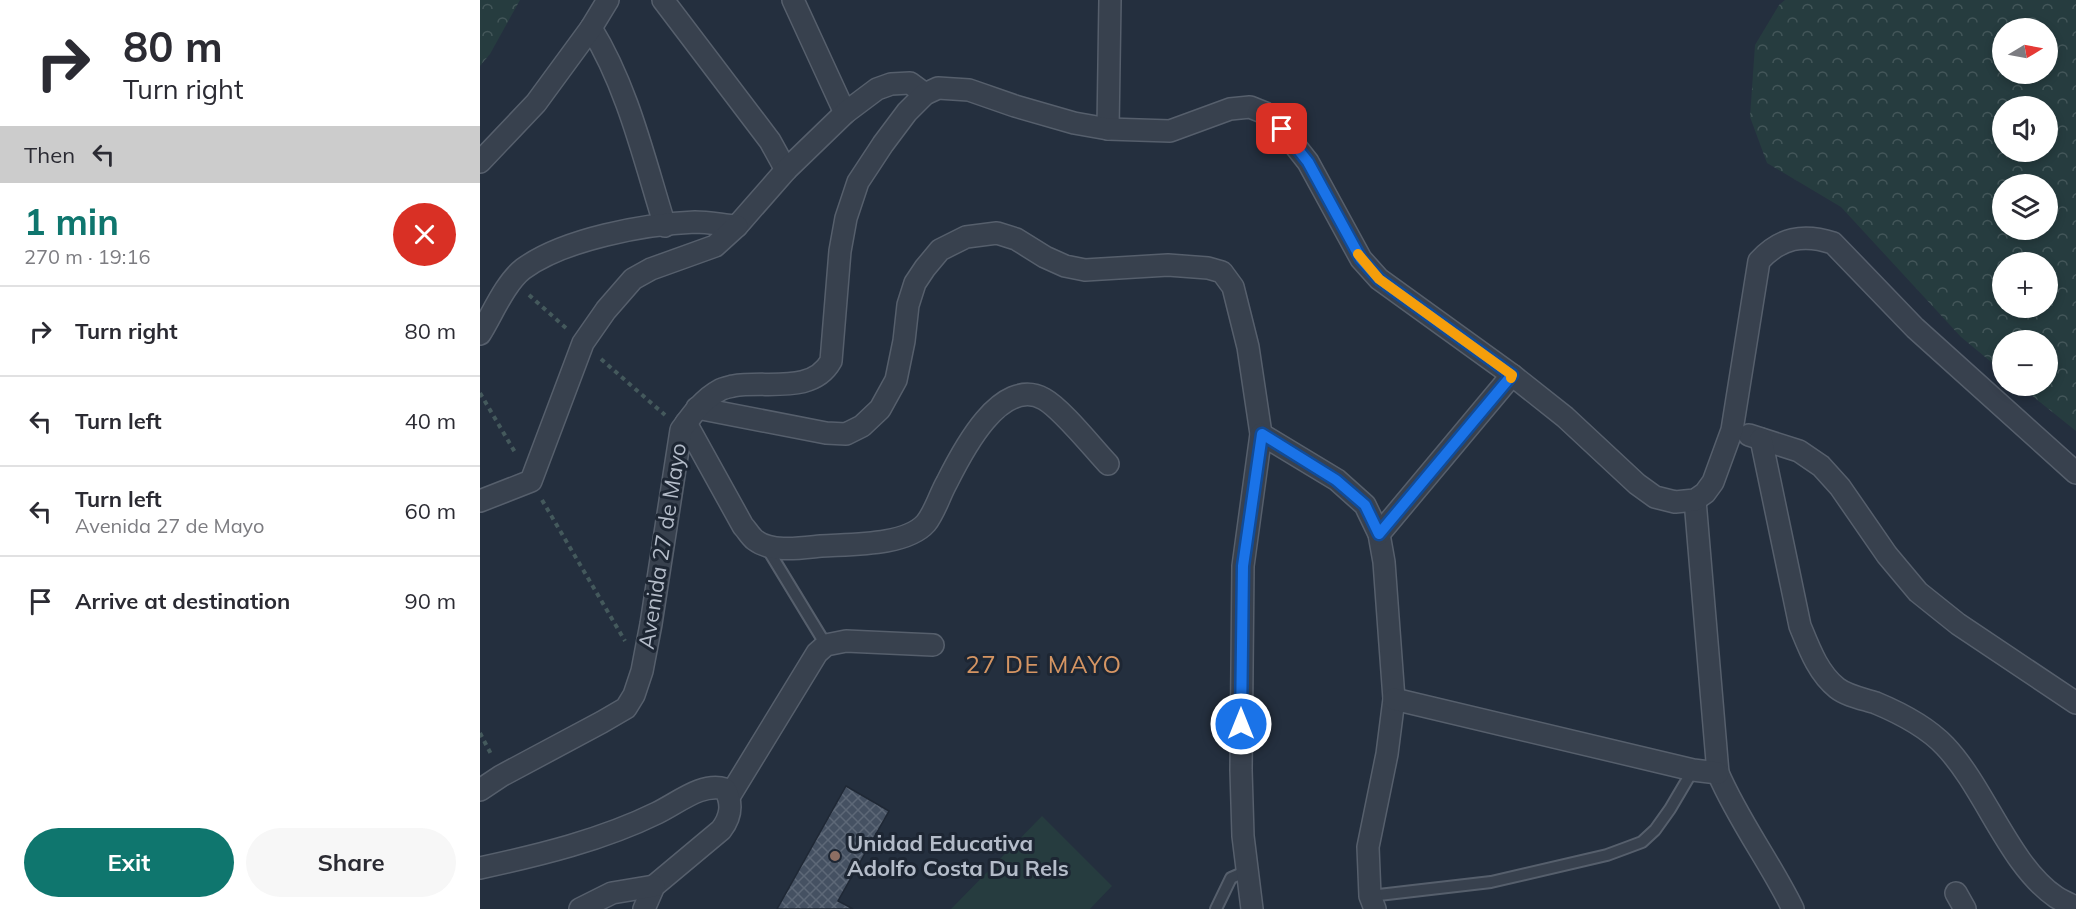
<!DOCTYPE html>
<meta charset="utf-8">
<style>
body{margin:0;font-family:Mulish,sans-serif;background:#f7f7f7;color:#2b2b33;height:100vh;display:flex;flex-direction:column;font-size:22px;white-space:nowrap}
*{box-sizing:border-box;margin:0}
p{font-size:20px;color:#7c7c81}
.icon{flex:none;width:33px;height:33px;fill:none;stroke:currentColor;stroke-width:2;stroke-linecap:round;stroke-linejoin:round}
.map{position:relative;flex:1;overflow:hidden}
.sheet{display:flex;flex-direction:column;background:#fff;width:480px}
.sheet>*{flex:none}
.top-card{background:#fff;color:#2b2b33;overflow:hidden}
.needle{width:39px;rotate:80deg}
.fabs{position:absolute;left:1512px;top:18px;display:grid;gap:12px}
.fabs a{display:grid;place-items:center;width:66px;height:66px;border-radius:50%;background:#fff;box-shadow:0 3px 9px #0003;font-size:30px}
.pin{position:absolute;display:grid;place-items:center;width:51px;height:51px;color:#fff;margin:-26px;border-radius:12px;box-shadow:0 3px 9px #0006}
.me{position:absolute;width:66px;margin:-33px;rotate:0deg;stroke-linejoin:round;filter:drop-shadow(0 0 4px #0008)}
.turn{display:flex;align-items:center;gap:21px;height:126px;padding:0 24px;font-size:27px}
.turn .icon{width:78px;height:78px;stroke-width:2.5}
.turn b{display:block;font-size:42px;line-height:51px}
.then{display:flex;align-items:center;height:57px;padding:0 24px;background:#0003;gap:12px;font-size:22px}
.round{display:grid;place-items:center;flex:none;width:63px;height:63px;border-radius:32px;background:#f7f7f7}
.summary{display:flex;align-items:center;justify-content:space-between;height:102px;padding:0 24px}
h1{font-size:36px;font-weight:700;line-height:45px;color:#0f766e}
.button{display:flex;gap:12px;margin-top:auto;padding:12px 24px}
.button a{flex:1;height:69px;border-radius:36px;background:#0f766e;color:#fff;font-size:24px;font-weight:700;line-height:69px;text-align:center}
.button a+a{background:#f7f7f7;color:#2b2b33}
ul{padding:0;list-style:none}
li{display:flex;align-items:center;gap:18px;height:90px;padding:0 24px;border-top:2px solid #e1e1e2}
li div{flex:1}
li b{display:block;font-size:22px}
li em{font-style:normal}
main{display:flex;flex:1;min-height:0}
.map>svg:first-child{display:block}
.forest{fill:url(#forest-crowns);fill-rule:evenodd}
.pitch{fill:#263c3f}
.building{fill:url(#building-cross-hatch);stroke:#1f2835;stroke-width:1.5}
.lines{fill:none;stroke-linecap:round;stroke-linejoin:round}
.lane-casing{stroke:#565f6c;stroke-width:14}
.street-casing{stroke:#565f6c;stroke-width:24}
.path{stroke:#44595c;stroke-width:4;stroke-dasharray:4.5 4.5;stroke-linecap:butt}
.lane{stroke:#38414e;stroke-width:10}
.street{stroke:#38414e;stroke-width:21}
.route-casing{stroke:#114b97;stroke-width:15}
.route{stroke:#1a73e8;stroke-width:10}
.slow{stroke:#f59e0b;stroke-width:10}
.education-dot{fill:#8d6e63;stroke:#1d2633;stroke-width:2}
.labels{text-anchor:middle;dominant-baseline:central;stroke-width:6;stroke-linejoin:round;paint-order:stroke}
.street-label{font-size:22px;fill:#b4bcc9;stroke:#1d2633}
.poi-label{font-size:22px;font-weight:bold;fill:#b4bcc9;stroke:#1d2633;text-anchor:start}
.neighbourhood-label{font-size:24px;letter-spacing:1.5px;fill:#d59563;stroke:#1d2633}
</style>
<main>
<section class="sheet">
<div class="top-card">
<div class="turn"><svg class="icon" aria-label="right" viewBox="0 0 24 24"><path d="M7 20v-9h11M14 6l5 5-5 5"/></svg><div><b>80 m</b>Turn right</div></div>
<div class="then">Then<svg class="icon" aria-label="left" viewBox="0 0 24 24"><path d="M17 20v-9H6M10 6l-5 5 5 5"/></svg></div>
</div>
<div class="summary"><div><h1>1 min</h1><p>270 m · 19:16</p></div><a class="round" style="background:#d93025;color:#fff"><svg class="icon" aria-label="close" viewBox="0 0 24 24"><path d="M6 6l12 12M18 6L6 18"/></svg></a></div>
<ul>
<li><svg class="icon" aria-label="right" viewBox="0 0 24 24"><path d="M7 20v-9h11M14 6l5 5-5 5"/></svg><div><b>Turn right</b></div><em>80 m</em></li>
<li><svg class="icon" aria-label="left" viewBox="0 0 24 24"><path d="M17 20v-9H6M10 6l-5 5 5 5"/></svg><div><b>Turn left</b></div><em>40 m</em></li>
<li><svg class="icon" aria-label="left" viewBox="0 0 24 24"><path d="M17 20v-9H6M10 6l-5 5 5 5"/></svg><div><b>Turn left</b><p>Avenida 27 de Mayo</p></div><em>60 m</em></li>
<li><svg class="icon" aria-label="arrive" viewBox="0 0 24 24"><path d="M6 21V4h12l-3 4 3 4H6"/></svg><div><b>Arrive at destination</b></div><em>90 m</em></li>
</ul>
<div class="button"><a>Exit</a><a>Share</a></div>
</section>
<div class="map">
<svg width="1596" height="909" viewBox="0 0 1596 909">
<defs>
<pattern id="forest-crowns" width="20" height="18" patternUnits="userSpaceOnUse" patternTransform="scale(1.5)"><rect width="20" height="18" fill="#263c3f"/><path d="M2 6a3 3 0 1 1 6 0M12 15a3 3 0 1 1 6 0" fill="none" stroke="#435659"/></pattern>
<pattern id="building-cross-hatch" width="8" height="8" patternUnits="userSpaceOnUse" patternTransform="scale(1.5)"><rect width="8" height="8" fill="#455162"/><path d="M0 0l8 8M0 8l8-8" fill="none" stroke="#5d6877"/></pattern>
</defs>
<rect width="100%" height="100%" fill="#242f3e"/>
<g class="forest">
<path d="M0 0H40L10 54 0 66Z"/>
<path d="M1305 0H1596V431L1540 386H1568V340H1522V371L1481 337 1361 207 1287 163 1270 117 1275 45 1299 5ZM1522 28H1568V74H1522ZM1522 106H1568V152H1522ZM1522 184H1568V230H1522ZM1522 262H1568V308H1522Z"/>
</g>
<path class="pitch" d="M562 816 632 886 610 909H471Z"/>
<path class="building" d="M366 786 409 811 358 901 373 909H297Z"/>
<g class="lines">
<g class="lane-casing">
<g id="lane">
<path d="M287 548 346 645"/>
<path d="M890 896 1011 882 1127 855 1146 848 1162 842 1175 830 1190 809 1213 770"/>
<path d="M736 909 751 878 767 871"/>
</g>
</g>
<g class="street-casing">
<g id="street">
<path d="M183 0 290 141 306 170"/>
<path d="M313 0 365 113"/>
<path d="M111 28C148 88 164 159 185 226"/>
<path d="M628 129 630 0"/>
<path d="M0 162 56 103 111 28 128 0"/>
<path d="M0 334C12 315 25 283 43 269 84 239 165 224 215 222 229 222 243 225 257 226L306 170 365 113 397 89 411 84 430 83 445 94"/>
<path d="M217 408 346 433 366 434 382 426 400 409 416 380 424 341 428 305 435 283 445 268 460 250 486 237 517 233 536 239 565 257 585 266 605 270 688 265 728 268 742 272 753 287 768 347 781 434 763 566 761 770 763 836 772 909"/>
<path d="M206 423 263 526C267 530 270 536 275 540 292 553 321 548 341 546 370 544 426 546 446 523 455 512 460 494 467 482 482 452 521 375 564 399 582 409 612 447 628 464"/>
<path d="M781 434 857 480 885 505 899 534 904 562 914 699 907 754 888 847 890 896 895 909"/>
<path d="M1269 435 1319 451 1341 466 1360 487 1407 555 1438 592 1478 624 1596 703"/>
<path d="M1281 439 1320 626C1329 648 1338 673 1357 688 1367 696 1384 699 1396 703 1420 713 1447 727 1465 746 1505 788 1529 865 1576 897 1582 901 1589 904 1596 907"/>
<path d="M1215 500 1238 773C1258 820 1290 862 1313 909"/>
<path d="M0 501 51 481 103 343 126 310 153 279 171 269 235 246 257 226"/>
<path d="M899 534 1032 375"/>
<path d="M914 699 1213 770 1238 773"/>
<path d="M0 790 21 776 122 722 146 708 154 695 162 671 171 624 201 430C212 415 223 399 240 390 243 388 249 387 253 386 286 380 332 395 351 361L360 251 366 218 378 182 403 144 427 112 445 94 458 88 489 90 535 106 594 123 628 129 690 131 750 109 770 107 785 113 802 129 828 162 881 259 899 279 1032 375 1085 417 1157 484 1175 497 1195 502 1215 500 1225 493 1233 482 1252 430 1279 261C1300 238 1323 233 1353 243L1435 328 1596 473"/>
<path d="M249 797 337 653 346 645 366 641 453 645"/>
<path d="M0 868C60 855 122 840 177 813 198 803 222 782 245 789 253 804 251 817 241 830L174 886 164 909"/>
<path d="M1476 893 1485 909"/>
<path d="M100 909 132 893 174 886"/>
</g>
</g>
<g class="path">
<path d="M49 295 86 328"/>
<path d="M121 359 185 415"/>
<path d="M0 393 36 454"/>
<path d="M62 500 145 641"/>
<path d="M0 733 12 756"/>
</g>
<use href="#lane" class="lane"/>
<use href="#street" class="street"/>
</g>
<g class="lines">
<g class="route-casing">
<path id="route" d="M761 724 763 566 782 434 856 480 885 505 899 534 1032 375 899 279 881 259 828 162 802 129"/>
</g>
<use href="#route" class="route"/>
<path class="slow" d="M878 254 899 279 1032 375 1031 378"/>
</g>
<circle class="education-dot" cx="355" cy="856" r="6"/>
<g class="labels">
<g class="street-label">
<text transform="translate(182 546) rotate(-81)">Avenida 27 de Mayo</text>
</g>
<g class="poi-label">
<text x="367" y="843">Unidad Educativa<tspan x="367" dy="25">Adolfo Costa Du Rels</tspan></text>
</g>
<g class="neighbourhood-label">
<text x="564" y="664">27 DE MAYO</text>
</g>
</g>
</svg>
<div class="fabs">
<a><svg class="needle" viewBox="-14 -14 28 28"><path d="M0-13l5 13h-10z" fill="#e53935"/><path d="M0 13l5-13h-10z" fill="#7c7c81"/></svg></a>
<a><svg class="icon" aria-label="sound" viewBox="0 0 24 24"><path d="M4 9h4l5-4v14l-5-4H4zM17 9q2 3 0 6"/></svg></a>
<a><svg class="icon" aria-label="layers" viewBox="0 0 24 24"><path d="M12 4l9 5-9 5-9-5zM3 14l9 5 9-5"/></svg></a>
<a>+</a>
<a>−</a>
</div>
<div class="pin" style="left:802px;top:129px;background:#d93025"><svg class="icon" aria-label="arrive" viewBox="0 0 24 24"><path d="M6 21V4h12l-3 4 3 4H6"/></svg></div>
<svg class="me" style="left:761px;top:724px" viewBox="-20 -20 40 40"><circle r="17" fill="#1a73e8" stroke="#fff" stroke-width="3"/><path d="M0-11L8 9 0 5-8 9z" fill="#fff"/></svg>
</div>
</main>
